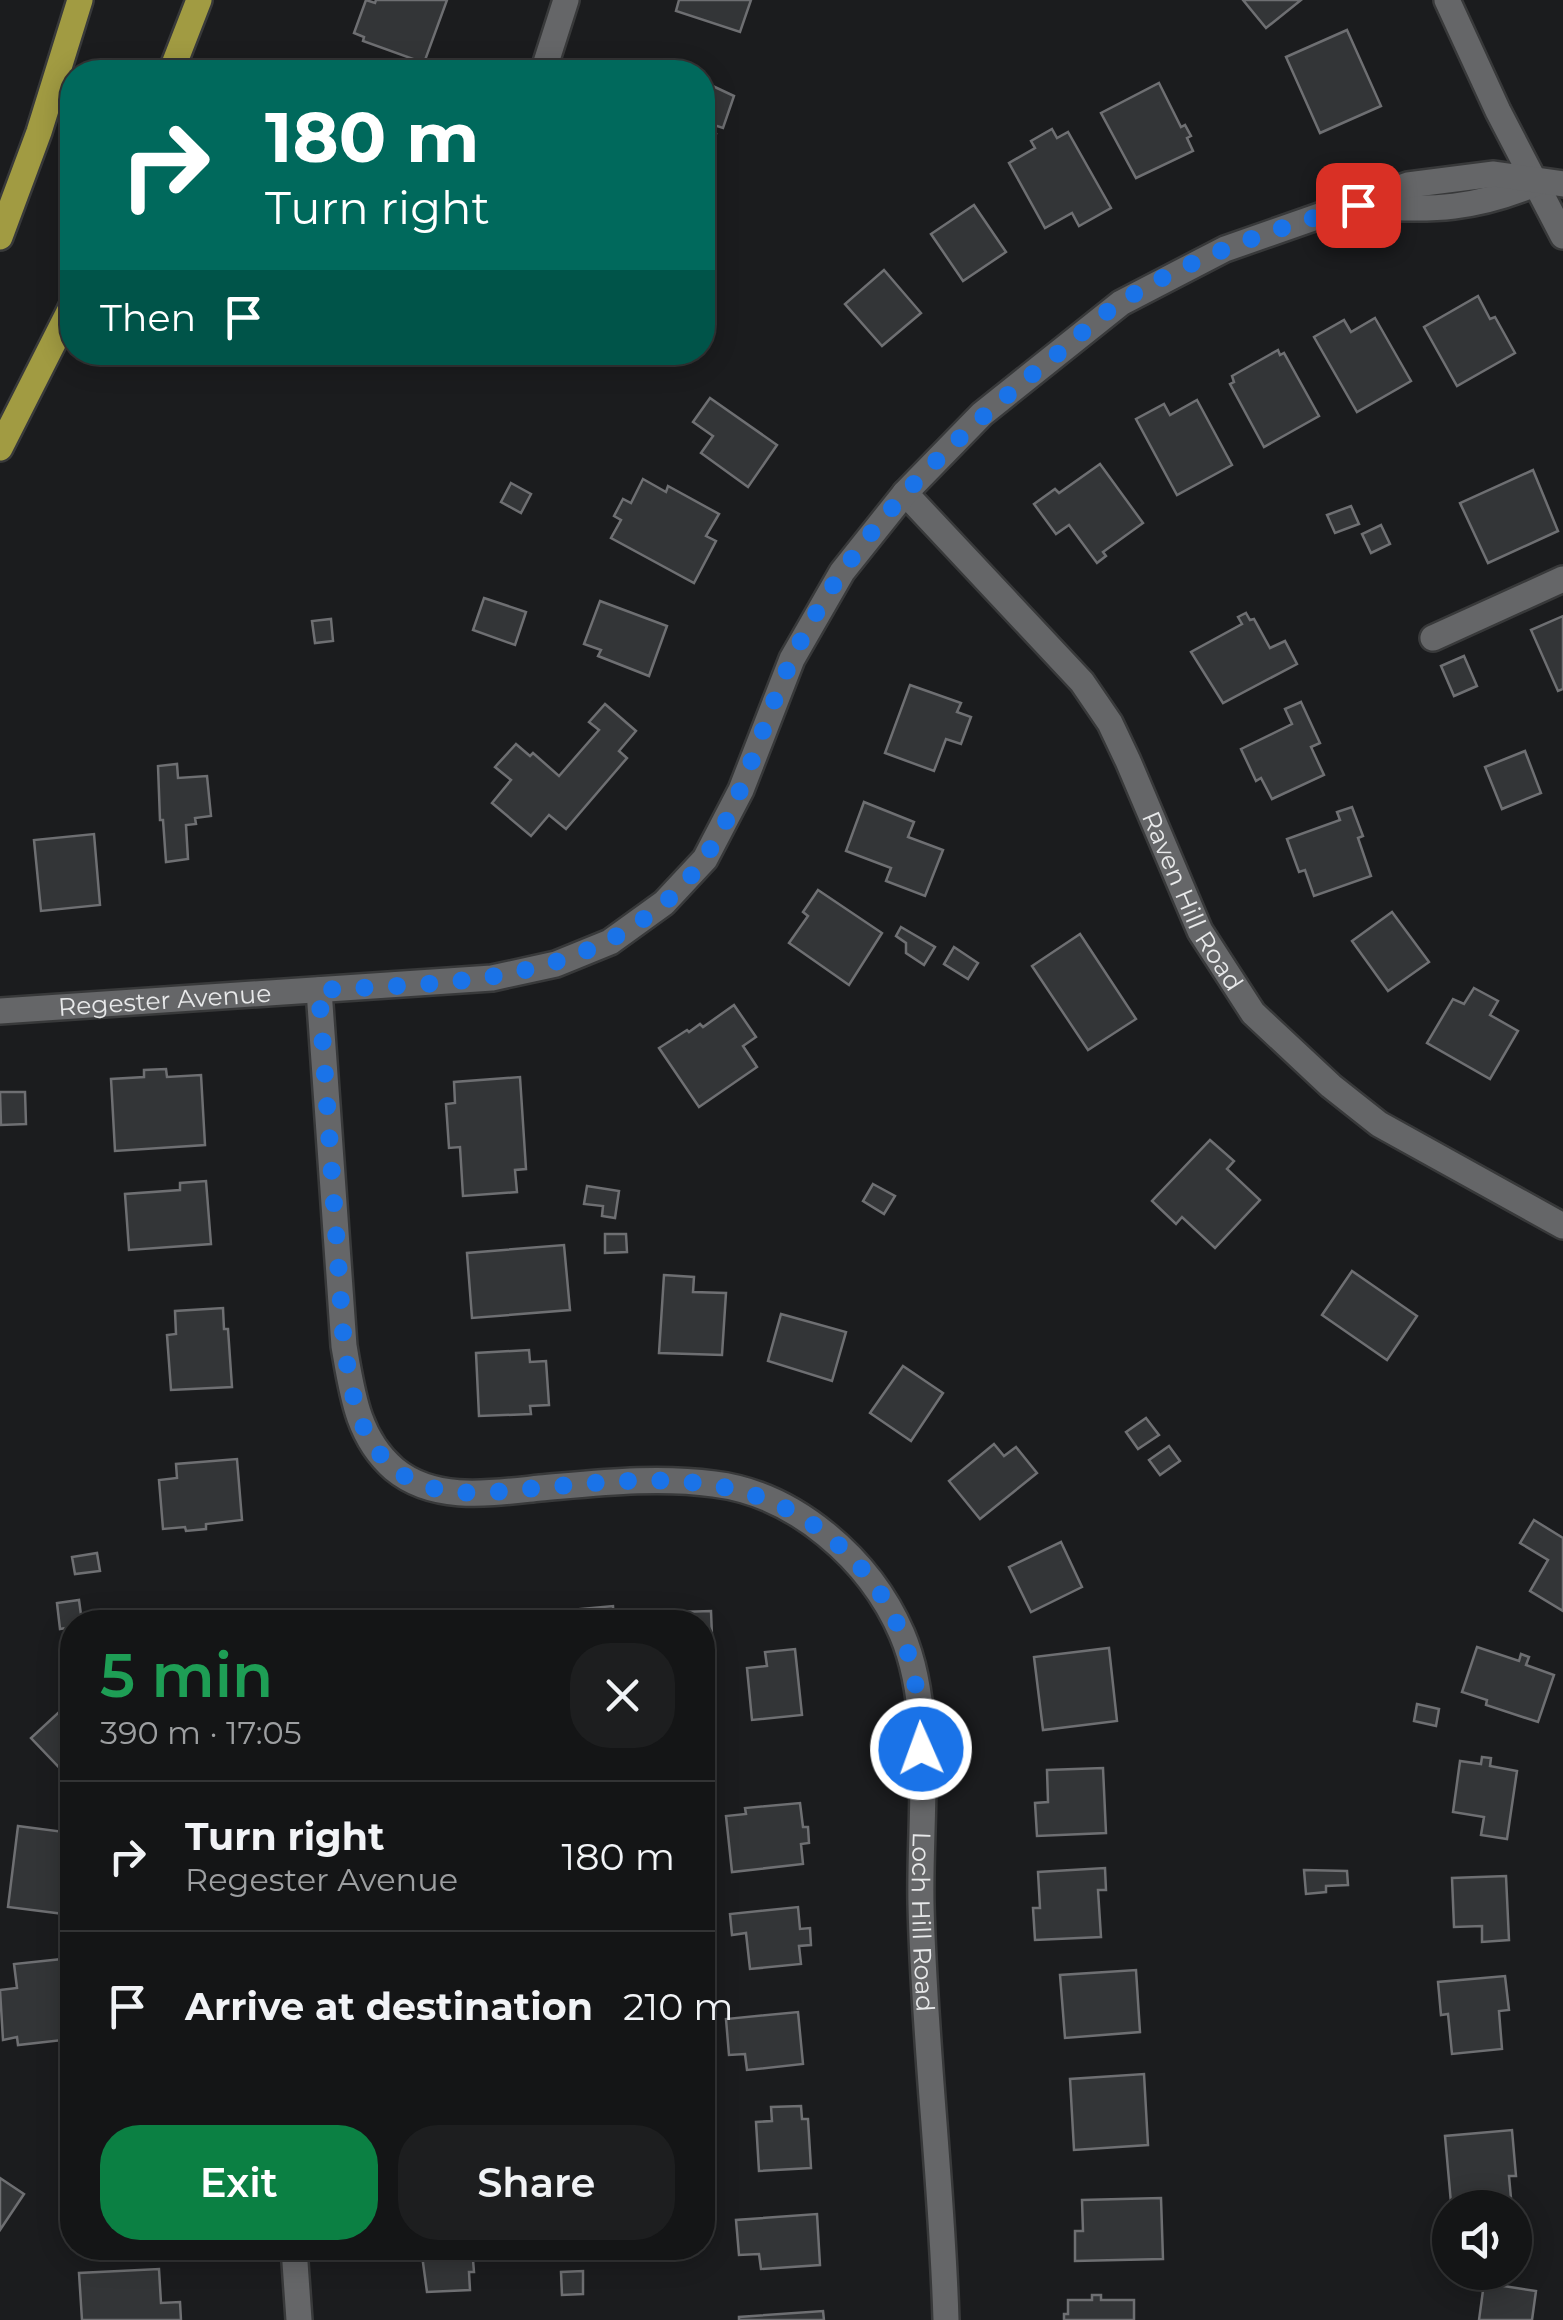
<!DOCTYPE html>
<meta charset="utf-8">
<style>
body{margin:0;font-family:Montserrat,sans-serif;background:#1d1e1f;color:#f1f3f6;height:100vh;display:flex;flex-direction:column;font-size:38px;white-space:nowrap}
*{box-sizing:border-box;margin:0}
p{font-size:32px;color:#9d9fa1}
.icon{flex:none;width:55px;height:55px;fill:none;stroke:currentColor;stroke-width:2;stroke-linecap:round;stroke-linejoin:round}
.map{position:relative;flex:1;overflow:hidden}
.side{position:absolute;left:60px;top:1610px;width:655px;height:650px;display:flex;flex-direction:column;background:#141516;border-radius:40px;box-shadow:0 5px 25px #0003,0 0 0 2px #333435}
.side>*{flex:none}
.guide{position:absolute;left:60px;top:60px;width:655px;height:305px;border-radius:40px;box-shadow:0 5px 25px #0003,0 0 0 2px #333435;background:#00695c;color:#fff;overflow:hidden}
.buttons{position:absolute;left:1432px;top:2190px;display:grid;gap:20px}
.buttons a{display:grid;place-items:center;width:100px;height:100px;border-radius:50%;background:#141516;box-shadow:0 5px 25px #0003,0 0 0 2px #333435;font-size:50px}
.pin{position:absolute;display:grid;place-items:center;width:85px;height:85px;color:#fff;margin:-42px;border-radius:20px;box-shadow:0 5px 15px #0006}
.me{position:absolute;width:110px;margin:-55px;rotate:358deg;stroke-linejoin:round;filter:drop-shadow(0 0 8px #0008)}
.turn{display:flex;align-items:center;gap:35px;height:210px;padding:0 40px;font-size:45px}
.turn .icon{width:130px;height:130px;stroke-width:2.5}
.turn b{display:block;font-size:70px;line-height:85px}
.then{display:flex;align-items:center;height:95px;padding:0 40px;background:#0003;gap:20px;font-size:38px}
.round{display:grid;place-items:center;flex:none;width:105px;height:105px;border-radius:40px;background:#1d1e1f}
.head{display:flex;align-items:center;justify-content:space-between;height:170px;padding:0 40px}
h1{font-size:60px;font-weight:600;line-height:75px;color:#1e9e55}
.button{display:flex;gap:20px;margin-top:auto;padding:20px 40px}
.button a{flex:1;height:115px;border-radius:40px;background:#0b8043;color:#fff;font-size:40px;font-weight:600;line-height:115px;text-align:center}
.button a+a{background:#1d1e1f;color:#f1f3f6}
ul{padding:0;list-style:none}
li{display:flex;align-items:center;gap:30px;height:150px;padding:0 40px;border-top:2px solid #333435}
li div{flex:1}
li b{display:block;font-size:38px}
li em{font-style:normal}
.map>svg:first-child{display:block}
.building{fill:#333537;stroke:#6e6f72;stroke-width:2.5}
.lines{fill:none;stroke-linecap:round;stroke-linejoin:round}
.minor-casing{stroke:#38393a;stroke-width:30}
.major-casing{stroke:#38393a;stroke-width:30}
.minor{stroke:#656668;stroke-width:25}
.major{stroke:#a19b42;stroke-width:25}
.route{stroke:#1a73e8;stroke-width:18;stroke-dasharray:0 32.4}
.labels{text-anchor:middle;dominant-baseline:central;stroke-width:9;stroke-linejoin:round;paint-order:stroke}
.street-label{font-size:25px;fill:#e8e9ea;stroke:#060708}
</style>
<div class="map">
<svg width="1563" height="2320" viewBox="0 0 1563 2320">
<rect width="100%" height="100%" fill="#1b1c1e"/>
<g class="building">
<path d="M366 0 375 3 376 0H447L424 63 363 41 364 37 354 33Z"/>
<path d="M679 0H751L740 32 676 11Z"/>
<path d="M1243 0H1301L1266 28Z"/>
<path d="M1347 30 1381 106 1320 133 1286 57Z"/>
<path d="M702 81 734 96 723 128 708 123 706 130 716 134 705 166 702 165Z"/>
<path d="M1159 83 1181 127 1185 125 1191 136 1187 138 1193 151 1136 178 1101 113Z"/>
<path d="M1052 129 1057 138 1068 132 1111 208 1079 226 1072 213 1045 228 1009 163 1035 148 1031 141Z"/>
<path d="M974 205 1006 252 963 281 931 234Z"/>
<path d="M884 270 921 313 882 346 845 304Z"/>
<path d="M1478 296 1490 319 1495 317 1515 353 1457 386 1424 327Z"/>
<path d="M1375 318 1411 381 1357 412 1314 337 1344 320 1351 332Z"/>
<path d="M1278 350 1280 355 1284 353 1319 416 1264 447 1230 384 1234 382 1232 376Z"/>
<path d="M710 398 777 445 748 487 701 453 713 436 693 422Z"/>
<path d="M1197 400 1232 465 1177 495 1136 419 1164 404 1170 415Z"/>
<path d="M1100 464 1143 523 1103 552 1106 556 1097 563 1069 525 1056 534 1034 504 1055 489 1059 493Z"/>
<path d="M1533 470 1558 531 1488 563 1460 503Z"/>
<path d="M643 479 666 492 668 486 719 514 706 536 716 541 694 583 611 538 621 520 614 516 623 499 631 503Z"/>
<path d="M511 483 531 494 521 513 501 502Z"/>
<path d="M1351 506 1359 524 1335 533 1327 515Z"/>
<path d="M1381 525 1390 544 1371 553 1362 534Z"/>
<path d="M484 598 526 612 515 645 473 630Z"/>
<path d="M600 601 667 626 649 676 598 656 601 650 584 644Z"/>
<path d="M1246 613 1250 620 1254 619 1270 648 1285 641 1297 664 1223 703 1191 652 1242 624 1238 617Z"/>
<path d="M1563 616V689L1558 691 1531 630Z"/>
<path d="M331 619 333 641 315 643 312 621Z"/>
<path d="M1464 656 1477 686 1454 696 1441 666Z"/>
<path d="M910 685 961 703 957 712 971 717 961 744 946 739 934 771 885 753Z"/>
<path d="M1301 702 1320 743 1311 747 1324 775 1272 799 1261 778 1256 781 1241 749 1292 724 1285 709Z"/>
<path d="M605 704 636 731 619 751 627 758 566 829 549 815 531 836 492 803 511 780 495 767 516 744 530 756 533 753 559 776 599 730 589 722Z"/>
<path d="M1525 751 1541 793 1502 809 1485 767Z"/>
<path d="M177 764 178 778 207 776 211 816 195 818 196 824 186 825 188 859 166 862 163 820H160L158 766Z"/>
<path d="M864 802 914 822 908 837 943 850 925 896 886 881 891 868 846 851Z"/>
<path d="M1352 807 1363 836 1358 838 1371 876 1314 896 1305 870 1299 872 1287 839 1340 820 1337 812Z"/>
<path d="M94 834 100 905 41 911 34 840Z"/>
<path d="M818 890 882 933 849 985 789 943 808 916 803 912Z"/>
<path d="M1392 912 1429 962 1388 991 1352 941Z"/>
<path d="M901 927 935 947 924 965 906 953V943L896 936Z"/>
<path d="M1080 934 1136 1019 1088 1050 1032 966Z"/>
<path d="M954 947 978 963 968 979 944 964Z"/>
<path d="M1474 988 1498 1001 1490 1015 1518 1031 1490 1079 1427 1043 1453 999 1464 1004Z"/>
<path d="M734 1005 756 1037 743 1046 757 1067 699 1107 659 1048 687 1030 689 1032 700 1024 703 1027Z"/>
<path d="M166 1069 167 1077 201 1075 205 1145 115 1151 111 1079 144 1077V1070Z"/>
<path d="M520 1077 526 1169 515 1170 517 1192 463 1196 460 1147 449 1148 446 1104 455 1103 454 1082Z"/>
<path d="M0 1092H25L26 1124 1 1125Z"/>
<path d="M1210 1140 1234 1161 1227 1169 1260 1200 1215 1248 1182 1217 1176 1224 1152 1201Z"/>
<path d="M206 1181 211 1244 129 1250 125 1194 180 1190V1183Z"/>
<path d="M873 1184 895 1196 884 1214 863 1201Z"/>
<path d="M587 1186 619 1191 615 1218 602 1216 603 1206 584 1204Z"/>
<path d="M605 1234H626L627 1252 605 1253Z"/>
<path d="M564 1245 570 1310 472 1318 467 1253Z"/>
<path d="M1352 1271 1417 1316 1387 1360 1322 1315Z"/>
<path d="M664 1275 694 1277 693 1292 726 1293 722 1355 659 1353Z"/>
<path d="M223 1308 224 1329H228L232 1387 171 1390 167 1335 176 1334 175 1311Z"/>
<path d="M781 1314 846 1332 832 1381 768 1361Z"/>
<path d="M529 1350 530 1362 546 1361 549 1405 530 1406 531 1414 479 1416 476 1353Z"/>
<path d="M903 1366 943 1393 911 1441 870 1413Z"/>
<path d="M1146 1418 1159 1435 1138 1449 1126 1432Z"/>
<path d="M994 1444 1004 1456 1016 1447 1037 1473 980 1519 949 1481Z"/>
<path d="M1169 1446 1180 1461 1160 1475 1149 1460Z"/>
<path d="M237 1459 242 1520 206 1524V1529L186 1531 185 1527 163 1529 159 1480 177 1478 176 1464Z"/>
<path d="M1534 1520 1563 1538V1611L1530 1591 1548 1560 1520 1543Z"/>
<path d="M1061 1542 1082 1587 1031 1612 1009 1567Z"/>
<path d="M97 1553 100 1571 75 1574 72 1557Z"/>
<path d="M79 1600 82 1622H72V1627L60 1629 57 1603Z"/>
<path d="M613 1606 614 1622H550L549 1612Z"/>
<path d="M711 1611 713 1661H702V1622H647V1613Z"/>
<path d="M1477 1647 1519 1661 1521 1654 1529 1657 1526 1665 1554 1675 1538 1722 1486 1705 1487 1700 1462 1692Z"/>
<path d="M1109 1648 1117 1721 1043 1730 1034 1657Z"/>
<path d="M795 1649 802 1715 752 1720 747 1668 767 1666 765 1652Z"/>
<path d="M72 1700V1781L31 1738Z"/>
<path d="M1417 1704 1439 1709 1436 1726 1414 1721Z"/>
<path d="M1482 1757 1491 1758 1490 1766 1517 1771 1507 1839 1481 1835 1484 1817 1453 1812 1460 1761 1481 1764Z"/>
<path d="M1103 1768 1106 1833 1037 1836 1035 1803 1048 1802 1047 1770Z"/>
<path d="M800 1803 803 1827H808L809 1843 801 1844 803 1864 732 1872 726 1816 746 1814 745 1808Z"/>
<path d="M18 1826 72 1833V1915L8 1907Z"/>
<path d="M1105 1868 1106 1890H1098L1101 1937 1035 1940 1033 1908H1040L1038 1872Z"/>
<path d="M1304 1870 1347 1871 1348 1885 1326 1886V1892L1306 1894Z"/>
<path d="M1506 1876 1509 1940 1482 1942V1926L1454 1927 1452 1878Z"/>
<path d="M798 1907 800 1929 810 1928 811 1945 799 1946 801 1964 750 1969 746 1933 732 1935 730 1914Z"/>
<path d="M72 1958V2039L18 2045 17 2037 3 2040 0 1990 17 1988 14 1964Z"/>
<path d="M1136 1970 1140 2032 1065 2038 1060 1975Z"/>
<path d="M1505 1976 1509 2010 1499 2011 1502 2049 1452 2054 1448 2014 1441 2015 1438 1982Z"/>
<path d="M798 2012 803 2064 747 2070 745 2054 729 2055 726 2019Z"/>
<path d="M1144 2074 1148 2145 1074 2150 1070 2079Z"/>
<path d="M801 2106 802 2119H808L811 2168 759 2171 756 2122 772 2121 771 2107Z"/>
<path d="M1512 2130 1516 2176H1509L1511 2198 1451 2203 1445 2136Z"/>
<path d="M0 2178 24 2194 0 2230Z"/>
<path d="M1161 2198 1163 2259 1075 2261V2231H1083L1082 2200Z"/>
<path d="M817 2214 820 2265 761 2269 759 2254 739 2255 736 2220Z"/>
<path d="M421 2248H472L474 2272H469L470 2290 427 2292Z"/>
<path d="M159 2269 161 2303 180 2302 181 2320H82L79 2273Z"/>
<path d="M583 2271V2294L562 2295 561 2272Z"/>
<path d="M1484 2283 1536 2291 1532 2320H1479Z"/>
<path d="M1092 2295H1101V2300H1134V2320H1064V2314H1068V2300H1092Z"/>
<path d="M823 2311 824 2320H739V2317Z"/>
</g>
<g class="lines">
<g class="minor-casing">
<g id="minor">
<path d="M1447 0 1498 111 1563 236"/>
<path d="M543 72 566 0"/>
<path d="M1367 206C1433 211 1476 209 1537 183"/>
<path id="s1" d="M905 493 1082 682 1110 723 1128 761 1200 931 1253 1013 1331 1086 1379 1124 1563 1226"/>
<path d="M1433 638 1563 579"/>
<path id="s2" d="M319 990 344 1346C352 1392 357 1437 394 1469 435 1503 493 1493 540 1488 598 1483 657 1476 714 1484 796 1494 870 1560 902 1634 935 1711 919 1820 921 1904 924 2043 942 2181 946 2320"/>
<path id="s3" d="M0 1011 492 978 556 964 610 942 664 903 705 859 741 790 792 659 842 572 905 493 982 414 1121 303 1225 249 1408 185 1494 174 1563 184"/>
<path d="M294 2248 299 2320"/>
</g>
</g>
<g class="major-casing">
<g id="major">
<path d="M171 72 199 0"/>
<path d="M0 237 39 132 80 0"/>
<path d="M0 448 72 306"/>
</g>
</g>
<use href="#minor" class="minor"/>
<use href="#major" class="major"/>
</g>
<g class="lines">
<path class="route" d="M921 1749C920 1674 904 1610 849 1555 757 1462 645 1478 527 1489 483 1493 432 1500 395 1469 357 1438 352 1392 344 1346L319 990C439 983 566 986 663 904 737 842 752 743 792 659 849 537 947 443 1051 359 1074 341 1096 318 1121 302 1193 256 1276 228 1358 205"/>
</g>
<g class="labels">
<g class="street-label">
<text stroke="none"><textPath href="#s1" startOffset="505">Raven Hill Road</textPath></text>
<text stroke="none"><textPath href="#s3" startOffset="165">Regester Avenue</textPath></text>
<text stroke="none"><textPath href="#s2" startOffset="1360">Loch Hill Road</textPath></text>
</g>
</g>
</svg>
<div class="buttons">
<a><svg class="icon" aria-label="sound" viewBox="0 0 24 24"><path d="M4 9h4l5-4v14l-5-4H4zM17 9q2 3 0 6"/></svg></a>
</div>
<div class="pin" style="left:1358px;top:205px;background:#d93025"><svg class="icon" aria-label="arrive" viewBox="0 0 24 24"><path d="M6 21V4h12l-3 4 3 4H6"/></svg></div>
<svg class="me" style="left:921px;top:1749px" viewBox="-20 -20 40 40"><circle r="17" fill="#1a73e8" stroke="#fff" stroke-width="3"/><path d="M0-11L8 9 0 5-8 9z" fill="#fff"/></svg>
<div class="guide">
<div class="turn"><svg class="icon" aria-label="right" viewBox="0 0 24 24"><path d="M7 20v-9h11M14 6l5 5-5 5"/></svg><div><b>180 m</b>Turn right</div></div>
<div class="then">Then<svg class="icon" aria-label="arrive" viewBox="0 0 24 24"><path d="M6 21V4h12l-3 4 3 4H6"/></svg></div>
</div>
<section class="side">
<div class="head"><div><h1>5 min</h1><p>390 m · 17:05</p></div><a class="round"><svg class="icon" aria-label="close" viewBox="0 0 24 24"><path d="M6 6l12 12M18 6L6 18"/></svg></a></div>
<ul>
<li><svg class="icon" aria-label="right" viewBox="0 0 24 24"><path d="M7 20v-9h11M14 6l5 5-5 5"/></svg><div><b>Turn right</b><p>Regester Avenue</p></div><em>180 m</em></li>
<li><svg class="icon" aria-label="arrive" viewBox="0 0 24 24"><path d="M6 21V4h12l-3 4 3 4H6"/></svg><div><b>Arrive at destination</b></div><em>210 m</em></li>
</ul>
<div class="button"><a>Exit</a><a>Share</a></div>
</section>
</div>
